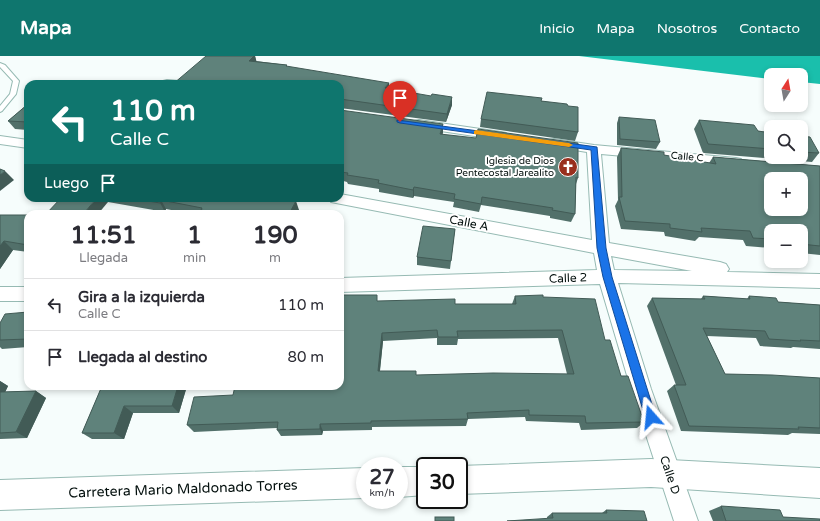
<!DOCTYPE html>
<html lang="es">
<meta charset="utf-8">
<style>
body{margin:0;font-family:"Varela Round",sans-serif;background:#f7f7f7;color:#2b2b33;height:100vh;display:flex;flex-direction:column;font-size:15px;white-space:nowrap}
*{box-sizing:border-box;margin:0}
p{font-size:13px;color:#7c7c81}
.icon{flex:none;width:22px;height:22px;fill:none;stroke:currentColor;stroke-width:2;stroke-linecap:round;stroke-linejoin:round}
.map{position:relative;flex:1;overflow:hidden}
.panel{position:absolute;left:24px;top:154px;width:320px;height:180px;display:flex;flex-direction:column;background:#fff;border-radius:12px;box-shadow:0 2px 6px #0003}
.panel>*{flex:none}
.hud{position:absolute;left:24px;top:24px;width:320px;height:122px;border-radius:12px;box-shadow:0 2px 6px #0003;background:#0f766e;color:#fff;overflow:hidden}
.needle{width:26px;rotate:11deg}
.tools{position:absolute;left:764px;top:12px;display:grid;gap:8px}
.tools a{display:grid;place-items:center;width:44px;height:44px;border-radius:8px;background:#fff;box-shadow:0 2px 6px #0003;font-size:20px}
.speed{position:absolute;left:356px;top:401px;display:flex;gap:8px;font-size:20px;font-weight:700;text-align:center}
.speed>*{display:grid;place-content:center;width:52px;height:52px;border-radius:50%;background:#fff;box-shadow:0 2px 6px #0003;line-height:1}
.speed small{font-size:10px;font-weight:400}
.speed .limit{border:2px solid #111;border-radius:6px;background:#fff;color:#111}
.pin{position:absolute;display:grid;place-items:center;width:34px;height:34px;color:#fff;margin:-41px -17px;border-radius:50% 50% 50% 0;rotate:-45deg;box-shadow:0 0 4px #0007}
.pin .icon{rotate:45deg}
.me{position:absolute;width:44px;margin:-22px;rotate:342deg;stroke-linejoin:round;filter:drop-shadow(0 0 3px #0008)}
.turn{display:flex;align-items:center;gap:14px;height:84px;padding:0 20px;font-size:18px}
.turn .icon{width:52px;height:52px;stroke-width:2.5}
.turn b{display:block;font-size:28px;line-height:34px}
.then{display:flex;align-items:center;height:38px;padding:0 20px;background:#0003;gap:8px;font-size:15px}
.eta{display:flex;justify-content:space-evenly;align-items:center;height:68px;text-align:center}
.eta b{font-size:24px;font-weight:800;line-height:28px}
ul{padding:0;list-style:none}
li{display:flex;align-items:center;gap:12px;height:52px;padding:0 20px;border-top:1px solid #e1e1e2}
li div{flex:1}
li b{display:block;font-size:15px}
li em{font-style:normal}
header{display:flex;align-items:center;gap:24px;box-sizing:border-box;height:56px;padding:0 20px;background:#0f766e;color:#fff}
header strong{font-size:19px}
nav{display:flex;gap:22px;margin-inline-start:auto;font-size:14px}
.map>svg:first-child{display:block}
.water{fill:#1abfac}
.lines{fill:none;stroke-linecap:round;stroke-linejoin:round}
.service-casing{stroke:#96bab3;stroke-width:2}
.minor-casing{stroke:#96bab3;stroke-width:2}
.tertiary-casing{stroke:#96bab3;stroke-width:2}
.service{fill:#fff;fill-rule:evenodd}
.minor{fill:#fff;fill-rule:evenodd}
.tertiary{fill:#fff;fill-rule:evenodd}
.wall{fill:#52706a;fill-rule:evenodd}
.shaded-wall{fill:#425b56}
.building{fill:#5f827b;stroke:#425b56;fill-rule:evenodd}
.route{fill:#1a73e8;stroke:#114b97}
.slow{fill:#f59e0b}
.labels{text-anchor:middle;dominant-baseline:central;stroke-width:4;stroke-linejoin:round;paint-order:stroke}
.far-street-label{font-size:10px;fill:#030f0d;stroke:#fff}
.far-poi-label{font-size:10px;fill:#030f0d;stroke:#fff;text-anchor:end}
.street-label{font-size:12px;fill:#030f0d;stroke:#fff}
.near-street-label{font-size:14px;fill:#030f0d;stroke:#fff}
</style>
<header>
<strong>Mapa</strong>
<nav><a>Inicio</a><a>Mapa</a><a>Nosotros</a><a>Contacto</a></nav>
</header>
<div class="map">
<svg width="820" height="465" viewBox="0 0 820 465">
<rect width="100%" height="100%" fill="#f6fdfc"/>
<path class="water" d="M579 0H820V28L801 26V19H771V23Z"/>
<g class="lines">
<g class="service-casing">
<path id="service" d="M0 7 5 9 19 25 16 38 2 55 0 56V50L10 38 13 25 0 11Z"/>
</g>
<g class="minor-casing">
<g id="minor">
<path d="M167 24 179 25 181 28H161L163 25Z"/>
<path d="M419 64 501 76 506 77 508 80 506 83 501 84 414 71 412 68 414 65Z"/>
<path d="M0 80 28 84V92L0 88Z"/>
<path d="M554 83 594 89 736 102 741 103 743 106 741 109 736 110 601 98 609 187 720 206 726 208 729 213 727 216 820 218V232L618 227 651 333 698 465H674L631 333 600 228 340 236V222L597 214 594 197 336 147 331 146 328 142H340V138L592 184 587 96 549 90 547 87 549 84ZM611 200 692 215 614 214Z"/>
<rect x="0" y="231" width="28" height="14"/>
</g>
</g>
<g class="tertiary-casing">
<g id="tertiary">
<path d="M651 403 820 412V442L651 431 459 438V410Z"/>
<path d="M399 411H425V439L399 441Z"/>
<path d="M365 412V442L0 454V424Z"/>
</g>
</g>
<use href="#service" class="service"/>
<use href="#minor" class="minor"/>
<use href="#tertiary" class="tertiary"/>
</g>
<g class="wall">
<path d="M206 0H255L256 5 287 9V11L389 33 452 49 446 66 340 52V28Z"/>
<path d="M541 45 568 50 578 76 575 85 480 71 481 63Z"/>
<path d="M28 48V74L15 73 8 65Z"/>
<path d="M340 54 442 78 578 122 576 128 575 158 571 166 550 162V160L481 149 479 156 453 151 454 146 414 140 413 142 379 136V133L348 128 347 126 340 124Z"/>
<path d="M619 61 660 86 656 93 617 89V67Z"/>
<path d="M699 64 758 75 771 77V101H801V80L819 97 812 106 703 97 694 73Z"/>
<path d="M621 92 709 107 713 101 820 110V199L801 197V175H771V192L746 190 743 184 699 181 695 185 665 180 664 176 621 173 615 150 618 144 617 101Z"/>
<path d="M61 142H281L299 154 297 158H192L166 153 165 156 108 146Z"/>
<path d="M0 159H28V196L13 194 0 213Z"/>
<path d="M455 173 450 213 417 209V201Z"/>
<path d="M515 240 543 241 605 284 621 320 644 366 637 372 581 374 579 367 526 365 525 361 468 363 466 370 372 371V374L323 375 322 379 281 380 277 374V372L194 376 187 369 233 339 340 330 378 245 455 248H512ZM437 282V289H457L458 283 558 282 567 318 416 319 380 315 383 285Z"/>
<path d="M703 240 747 243 749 240 778 246 820 249V293L793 291 791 292 760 290 756 282 707 280 725 318 820 322V378L792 377 788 379 681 375 667 335 674 329H676L647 250 652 242 701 243Z"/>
<path d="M28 256V291L2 293 0 291V267Z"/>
<path d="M0 325 8 330 5 336 36 335 46 342 27 382 0 383Z"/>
<path d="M102 330H187L179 357H133L124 383H92L82 377Z"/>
<path d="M721 450 783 461 820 465H713L709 455Z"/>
<path d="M606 454 647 465 547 462V461L552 457H602Z"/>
</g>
<g class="shaded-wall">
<path d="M254 0H255L257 7 249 5Z"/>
<path d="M389 27V35L385 32Z"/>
<path d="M452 41V49L446 66 447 58Z"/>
<path d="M443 68V77L440 86V78Z"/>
<path d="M5 115 14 124 0 135V119Z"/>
<path d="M414 131V140L413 142V134Z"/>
<path d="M97 142H105L108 146 98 158H83Z"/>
<path d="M161 144 166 153 165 156 160 147Z"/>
<path d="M296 145 299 154 297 158H289Z"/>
<path d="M341 166 343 175 340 202V178Z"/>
<path d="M4 185 13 194 0 213V190Z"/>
<path d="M382 277 383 285 379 322 378 315Z"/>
<path d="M0 325 8 330 2 343 0 342Z"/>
<path d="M178 330H187L179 357 172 350Z"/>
<path d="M36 335 46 342 27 382 16 376Z"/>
<path d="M124 350 133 357 124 383 114 377Z"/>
<path d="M320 368 323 375 322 379 320 373Z"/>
</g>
<g class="building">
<path d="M206 0H254L249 5 287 9 286 10 389 27 385 32 431 40 432 38 452 41 447 58 340 43V28H173Z"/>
<path d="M487 36 542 42 541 45 567 48 568 50 578 51V76L481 63Z"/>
<path d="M28 48V66L8 65Z"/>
<path d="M340 54 443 68 440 78 476 82 478 73 578 87V122L576 121 575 158 552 154 553 152 482 141 481 148 454 143 455 138 414 131 413 134 378 127 379 124 347 119 348 117 340 116Z"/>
<path d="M619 61 655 64 660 86 620 83Z"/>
<path d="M699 64 754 69 758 75 771 77V93L708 88Z"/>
<path d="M801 80 810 81 819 97 801 96Z"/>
<path d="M621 92 664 96V99L716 108 713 101 820 110V190L801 188V175H771V183L753 182 750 175 701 172 702 176 670 172V168L625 165 619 141H622ZM771 123H801V153H771Z"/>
<path d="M0 113 5 115 0 119Z"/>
<path d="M61 142H97L83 158H46Z"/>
<path d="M130 142H281L296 145 289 158H222L201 154 202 152 161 144 160 147Z"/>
<path d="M0 159H28V189L4 185 0 190Z"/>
<path d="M340 166H341L340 178Z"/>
<path d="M423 170 455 173 451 205 417 201Z"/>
<path d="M340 239H377V245L455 243V248H516L515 240 543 239V241L595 243 605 284H610L621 320H628L644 366 586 367 585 360 529 359V354L467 357 468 363 371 365V367L320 368V373L277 374 278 366 187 369 194 341 233 339 235 330H340ZM437 274 438 281H458L457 275 562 274 574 318 493 317 416 319V315H378L382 277Z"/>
<path d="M703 240 750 243 749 240 776 242 778 246 820 249V285L800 284 801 285 769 283 765 275 703 272 725 318 772 319 820 322V372L798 371 799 373 689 370 674 329H686L652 242 705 243Z"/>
<path d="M28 256V283L0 284V267L5 258Z"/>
<path d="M102 330H178L172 350H124L114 377H82Z"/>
<path d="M36 335 16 376 0 377V336Z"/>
<path d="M721 450 780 454 783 461 820 463V465H726Z"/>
<path d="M606 454 644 455 647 465H507L553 462 552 457H607Z"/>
<rect x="435" y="461" width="19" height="4"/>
</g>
<path class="route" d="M397 64 597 91 606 192 612 221 656 361 655 365 651 366 647 365 645 361 603 221 597 192 591 94 400 67 397 66Z"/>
<path class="slow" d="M476 74 569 87 573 89 569 91 474 78V75Z"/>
<defs>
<g id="church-disc" transform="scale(1)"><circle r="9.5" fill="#992f1e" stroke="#fff"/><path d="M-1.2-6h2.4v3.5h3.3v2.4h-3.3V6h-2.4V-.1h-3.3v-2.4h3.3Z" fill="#fff"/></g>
</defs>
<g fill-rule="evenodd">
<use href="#church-disc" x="568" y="111"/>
</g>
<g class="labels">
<g class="far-street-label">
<text transform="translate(687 101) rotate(5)">Calle C</text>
</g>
<g class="far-poi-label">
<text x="554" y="105">Iglesia de Dios<tspan x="554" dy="12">Pentecostal Jarealito</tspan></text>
</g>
<g class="street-label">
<text transform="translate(469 167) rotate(11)">Calle A</text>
<text transform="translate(568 222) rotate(-2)">Calle 2</text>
<text transform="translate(670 419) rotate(71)">Calle D</text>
</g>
<g class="near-street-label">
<text transform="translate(183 433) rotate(-2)">Carretera Mario Maldonado Torres</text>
</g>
</g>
</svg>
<div class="tools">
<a><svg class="needle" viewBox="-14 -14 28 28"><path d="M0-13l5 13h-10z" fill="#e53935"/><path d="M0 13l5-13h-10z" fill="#7c7c81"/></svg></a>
<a><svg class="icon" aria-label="search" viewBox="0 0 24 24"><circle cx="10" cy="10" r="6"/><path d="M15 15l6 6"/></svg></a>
<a>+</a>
<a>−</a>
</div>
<div class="speed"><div>27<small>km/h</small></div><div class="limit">30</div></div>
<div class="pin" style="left:400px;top:66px;background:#d93025"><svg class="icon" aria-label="arrive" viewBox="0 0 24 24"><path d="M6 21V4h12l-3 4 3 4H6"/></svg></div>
<svg class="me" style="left:651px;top:361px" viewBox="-20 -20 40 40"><path d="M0-17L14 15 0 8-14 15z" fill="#1a73e8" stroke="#fff" stroke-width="4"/></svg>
<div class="hud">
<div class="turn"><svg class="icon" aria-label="left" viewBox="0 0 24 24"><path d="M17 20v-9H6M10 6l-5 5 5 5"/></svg><div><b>110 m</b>Calle C</div></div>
<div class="then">Luego<svg class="icon" aria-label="arrive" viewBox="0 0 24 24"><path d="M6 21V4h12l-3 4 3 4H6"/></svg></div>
</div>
<section class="panel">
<div class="eta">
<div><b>11:51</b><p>Llegada</p></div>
<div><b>1</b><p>min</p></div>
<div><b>190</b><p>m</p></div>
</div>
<ul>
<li><svg class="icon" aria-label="left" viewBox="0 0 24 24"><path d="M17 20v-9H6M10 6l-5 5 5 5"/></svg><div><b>Gira a la izquierda</b><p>Calle C</p></div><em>110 m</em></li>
<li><svg class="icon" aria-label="arrive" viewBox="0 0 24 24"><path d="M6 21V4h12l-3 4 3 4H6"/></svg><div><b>Llegada al destino</b></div><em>80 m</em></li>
</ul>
</section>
</div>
